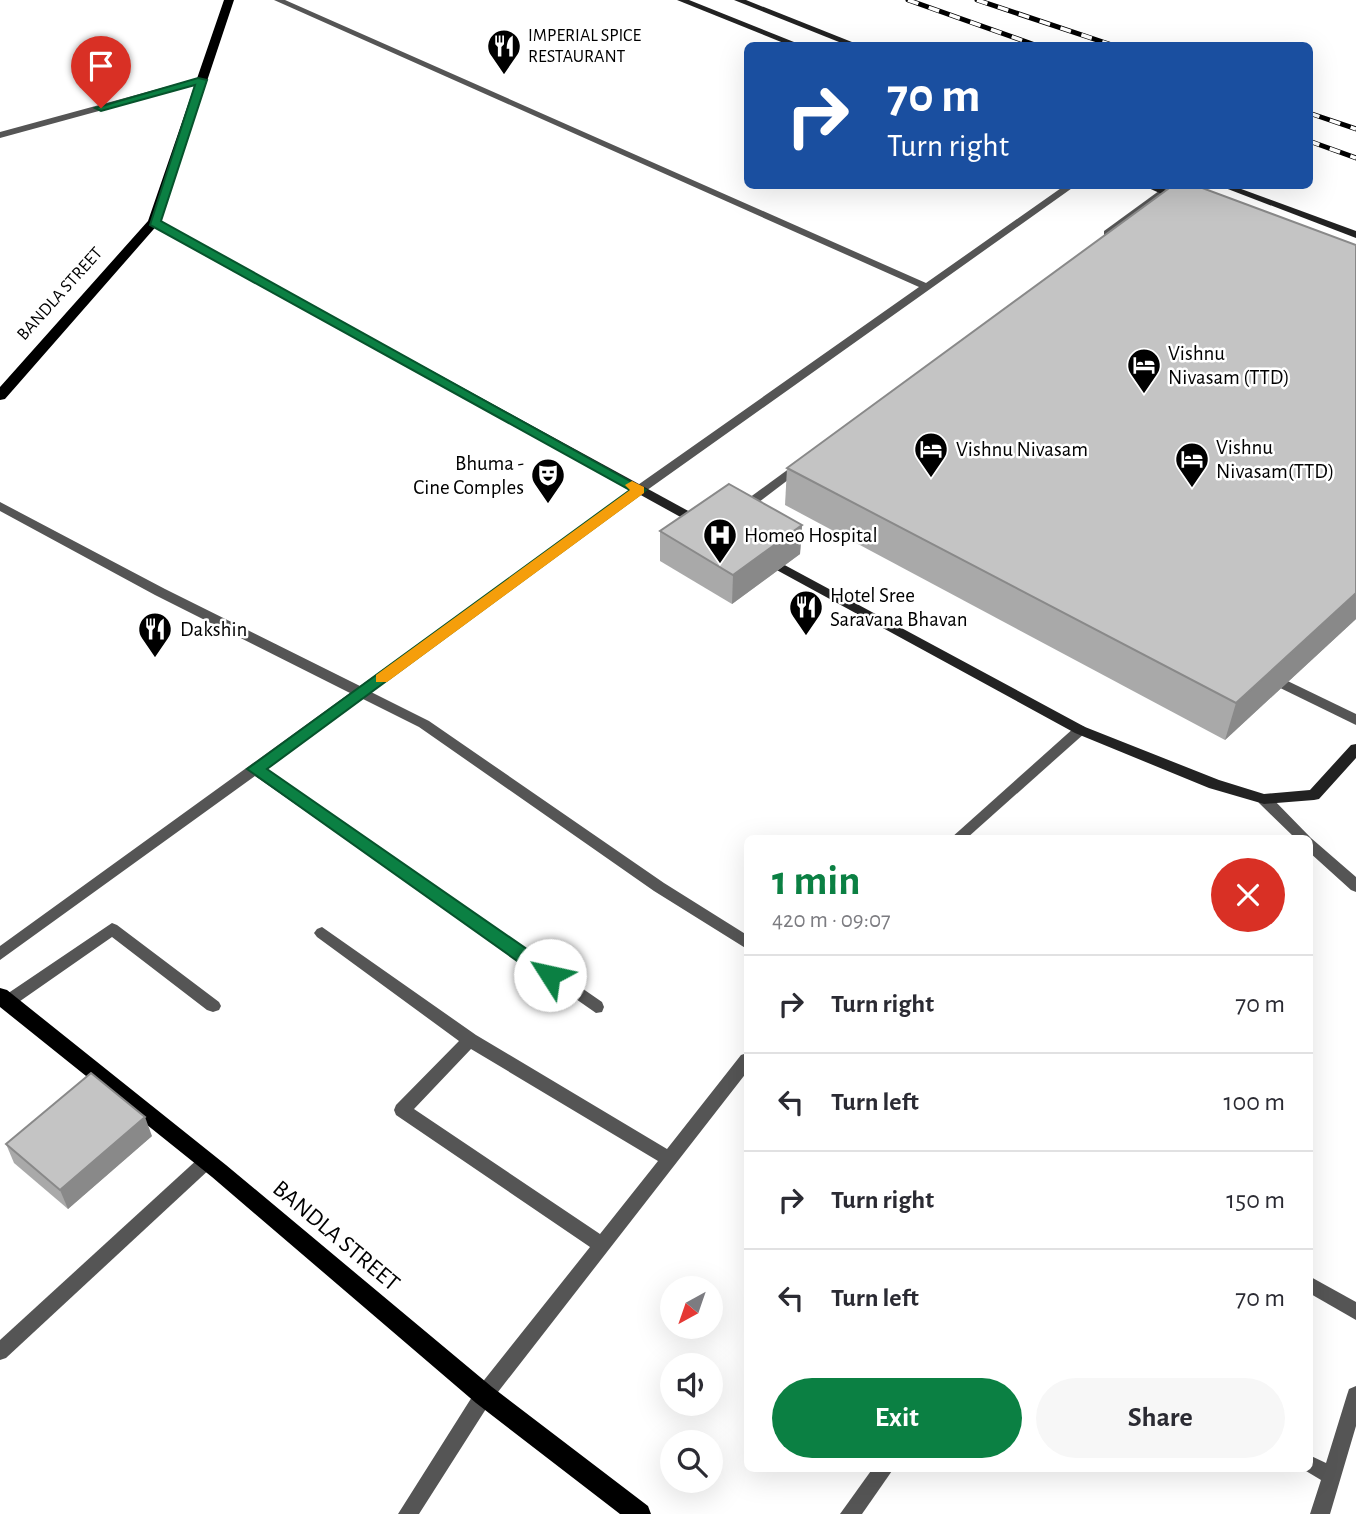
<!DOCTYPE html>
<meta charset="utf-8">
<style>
body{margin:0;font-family:"Alegreya Sans",sans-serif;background:#f7f7f7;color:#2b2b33;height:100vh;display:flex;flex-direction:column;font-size:26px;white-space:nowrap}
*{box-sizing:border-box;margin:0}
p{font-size:23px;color:#7c7c81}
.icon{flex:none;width:38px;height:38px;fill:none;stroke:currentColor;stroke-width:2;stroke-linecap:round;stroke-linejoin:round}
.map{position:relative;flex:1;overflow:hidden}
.sheet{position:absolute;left:744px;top:835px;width:569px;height:637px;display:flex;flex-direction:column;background:#fff;border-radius:10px;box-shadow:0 7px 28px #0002}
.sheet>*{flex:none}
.top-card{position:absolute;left:744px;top:42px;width:569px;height:147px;border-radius:10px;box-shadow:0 7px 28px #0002;background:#1a4fa0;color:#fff;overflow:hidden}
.needle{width:46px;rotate:220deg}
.controls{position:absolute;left:660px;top:1276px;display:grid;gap:14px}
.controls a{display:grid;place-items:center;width:63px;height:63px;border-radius:50%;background:#fff;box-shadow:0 7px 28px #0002;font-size:35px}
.pin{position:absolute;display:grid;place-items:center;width:60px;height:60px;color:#fff;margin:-72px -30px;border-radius:50% 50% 50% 0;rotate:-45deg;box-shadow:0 0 7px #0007}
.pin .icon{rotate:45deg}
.me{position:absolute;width:77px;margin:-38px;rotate:305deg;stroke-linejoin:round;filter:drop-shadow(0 0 5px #0008)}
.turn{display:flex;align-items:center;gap:24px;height:147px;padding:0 28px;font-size:32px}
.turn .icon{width:91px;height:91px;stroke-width:2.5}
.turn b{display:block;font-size:49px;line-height:60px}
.round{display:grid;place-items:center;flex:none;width:74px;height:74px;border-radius:37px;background:#f7f7f7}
.headline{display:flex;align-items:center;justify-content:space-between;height:119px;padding:0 28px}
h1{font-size:42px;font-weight:700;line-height:52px;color:#0b8043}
.cta{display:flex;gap:14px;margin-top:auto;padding:14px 28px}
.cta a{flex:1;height:80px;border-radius:42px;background:#0b8043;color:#fff;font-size:28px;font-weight:700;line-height:80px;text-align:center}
.cta a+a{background:#f7f7f7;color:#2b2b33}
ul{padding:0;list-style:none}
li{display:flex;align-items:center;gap:21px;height:98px;padding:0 28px;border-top:2px solid #e1e1e2}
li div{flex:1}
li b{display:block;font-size:26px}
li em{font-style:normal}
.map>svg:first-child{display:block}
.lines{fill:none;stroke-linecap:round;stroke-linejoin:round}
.lane{fill:#555;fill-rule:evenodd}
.street{fill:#555;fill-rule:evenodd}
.secondary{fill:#222;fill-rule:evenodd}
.primary{fill:#000;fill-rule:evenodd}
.rail-casing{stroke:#000;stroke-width:5}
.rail{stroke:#fff;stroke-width:3.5;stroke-dasharray:11;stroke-linecap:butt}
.wall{fill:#a9a9a9}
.shaded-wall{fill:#898989}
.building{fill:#c4c4c4;stroke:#898989;stroke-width:2}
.route{fill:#0b8043;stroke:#07532c;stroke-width:2}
.slow{fill:#f59e0b}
.labels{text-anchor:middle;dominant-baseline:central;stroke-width:5;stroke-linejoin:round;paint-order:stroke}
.far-poi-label{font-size:18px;fill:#000;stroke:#fff;text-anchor:start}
.far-street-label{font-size:18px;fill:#000;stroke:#fff}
.poi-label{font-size:21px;fill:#000;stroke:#fff;text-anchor:start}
.near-street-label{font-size:24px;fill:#000;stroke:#fff}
</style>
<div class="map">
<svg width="1356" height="1514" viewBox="0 0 1356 1514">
<rect width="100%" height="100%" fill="#fff"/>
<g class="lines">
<g class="lane">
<path d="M202 77 205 78V82L0 138V132Z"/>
<path d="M1163 188 1167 189V193L1112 235H1104V231Z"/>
<path d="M801 460 807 464 805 467 746 512H738L736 509 738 506Z"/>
<path d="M1269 672 1356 714V725L1264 680 1262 677 1264 674Z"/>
</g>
<g class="street">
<path d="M274 0H285L926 283 1064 186H1075L643 493 371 692 429 721 664 883 747 935V949L654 891 419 727 361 698 265 769 602 1002 604 1007 602 1012 596 1013 255 776 0 960V946L350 693 155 595 0 511V502L165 589 360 686 635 487 919 287Z"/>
<path d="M1080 725 1085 727 1087 730 1085 733 967 838H951L1075 727Z"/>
<path d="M1264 794 1269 795 1311 838 1356 877V892L1351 890 1309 852V838H1295L1259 803 1257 799 1259 795Z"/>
<path d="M112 923 117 925 219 1002 221 1006 219 1010 213 1012 207 1010 112 937 13 1006 7 1008 1 1006V998Z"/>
<path d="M322 927 476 1035 667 1149 741 1055 747 1053V1072L491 1401 419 1514H398L477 1389 590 1247 396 1115 394 1110 396 1105 459 1041 317 937 314 933 317 929ZM471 1049 658 1161 600 1234 414 1109Z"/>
<path d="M206 1155 212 1157 214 1162 212 1167 6 1358 0 1360V1340L200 1157Z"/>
<path d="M1309 1276 1356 1302V1320L1309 1293Z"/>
<path d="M1356 1386V1426L1330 1514H1310L1321 1480 1301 1468H1309V1455L1326 1463 1347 1395 1349 1389Z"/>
<path d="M873 1468H894L862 1514H840Z"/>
</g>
<g class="secondary">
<path d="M677 0H689L804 46H791Z"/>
<path d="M734 0H746L862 46H849Z"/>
<path d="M1144 186H1157L1184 198 1175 200Z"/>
<path d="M1220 186H1233L1356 231V238Z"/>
<path d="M154 219 703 519 705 522 699 526 695 525 150 224 149 222Z"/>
<path d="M766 555 1085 727 1219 780 1264 794 1310 790 1351 745 1356 744V758L1319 799 1314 800 1264 804 1209 788 1075 733 762 562 760 559Z"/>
</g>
<g class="primary">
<path d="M224 0H234L160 222 5 399 0 400V387L148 221Z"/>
<path d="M0 988 7 990 226 1165 492 1387 648 1506 651 1514H620L476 1403 212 1177 0 1007Z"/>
</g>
<g class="rail-casing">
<g id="rail">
<path d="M908 0 1038 46"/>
<path d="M977 0 1115 46"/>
<path d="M1309 113 1356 129"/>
<path d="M1309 141 1356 158"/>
</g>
</g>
<use href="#rail" class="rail"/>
</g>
<g class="wall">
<path d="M1356 245V619L1225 740 785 505 787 468Z"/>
<path d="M802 525 800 554 732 604 660 561V531Z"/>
<path d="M152 1136 68 1209 14 1163 6 1144Z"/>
</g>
<g class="shaded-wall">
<path d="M802 525 800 554 732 604 733 575Z"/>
<path d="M1356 593V619L1225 740 1236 703Z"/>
<path d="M145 1117 152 1136 68 1209 60 1190Z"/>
</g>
<g class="building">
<path d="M1172 186H1197L1356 245V593L1236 703 787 468Z"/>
<path d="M729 484 802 525 733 575 660 531Z"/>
<path d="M91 1073 145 1117 60 1190 6 1144Z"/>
</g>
<path class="route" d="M198 78 207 80 161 221 646 490 267 769 557 970 559 975 557 980H544L247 769 630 490 150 225 195 85 101 111 95 108Z"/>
<path class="slow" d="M632 481 644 487V493L387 682H376V675L630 490 625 485Z"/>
<defs>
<g id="restaurant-pin" transform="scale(1.75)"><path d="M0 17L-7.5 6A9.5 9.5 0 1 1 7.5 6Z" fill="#000" stroke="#fff"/><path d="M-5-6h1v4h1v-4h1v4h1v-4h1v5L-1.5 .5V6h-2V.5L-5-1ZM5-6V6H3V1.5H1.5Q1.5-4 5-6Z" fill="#fff"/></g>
<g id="hotel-pin" transform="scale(1.75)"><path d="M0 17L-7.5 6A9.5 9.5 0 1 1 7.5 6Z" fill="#000" stroke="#fff"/><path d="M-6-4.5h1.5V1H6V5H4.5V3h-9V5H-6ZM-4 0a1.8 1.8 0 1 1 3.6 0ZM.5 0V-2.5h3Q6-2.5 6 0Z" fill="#fff"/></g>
<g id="theatre-pin" transform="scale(1.75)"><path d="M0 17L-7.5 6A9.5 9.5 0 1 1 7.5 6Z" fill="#000" stroke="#fff"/><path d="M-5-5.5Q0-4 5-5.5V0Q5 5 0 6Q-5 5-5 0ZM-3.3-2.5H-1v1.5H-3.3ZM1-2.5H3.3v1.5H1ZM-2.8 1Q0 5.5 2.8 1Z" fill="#fff"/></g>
<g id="hospital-pin" transform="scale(1.75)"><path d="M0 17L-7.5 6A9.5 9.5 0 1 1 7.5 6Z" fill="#000" stroke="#fff"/><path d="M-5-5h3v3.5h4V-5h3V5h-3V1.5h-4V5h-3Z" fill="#fff"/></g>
</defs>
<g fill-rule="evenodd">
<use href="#restaurant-pin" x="504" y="46"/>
<use href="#hotel-pin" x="1144" y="365"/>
<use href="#hotel-pin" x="931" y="449"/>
<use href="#hotel-pin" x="1192" y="459"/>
<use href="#theatre-pin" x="548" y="475"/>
<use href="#hospital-pin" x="720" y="535"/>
<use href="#restaurant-pin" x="806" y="607"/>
<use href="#restaurant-pin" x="155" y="629"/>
</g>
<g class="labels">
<g class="far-poi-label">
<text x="528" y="36">IMPERIAL SPICE<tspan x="528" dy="21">RESTAURANT</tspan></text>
</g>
<g class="far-street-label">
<text transform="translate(60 294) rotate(-48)">BANDLA STREET</text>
</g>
<g class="poi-label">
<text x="1168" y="353">Vishnu<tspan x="1168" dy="24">Nivasam (TTD)</tspan></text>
<text x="1216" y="447">Vishnu<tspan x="1216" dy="24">Nivasam(TTD)</tspan></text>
<text x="956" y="449">Vishnu Nivasam</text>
<text x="524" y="463" text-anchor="end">Bhuma -<tspan x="524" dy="24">Cine Comples</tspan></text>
<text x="744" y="535">Homeo Hospital</text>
<text x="830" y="595">Hotel Sree<tspan x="830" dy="24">Saravana Bhavan</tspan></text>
<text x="180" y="629">Dakshin</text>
</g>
<g class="near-street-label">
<text transform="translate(336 1236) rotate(40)">BANDLA STREET</text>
</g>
</g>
</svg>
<div class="controls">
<a><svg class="needle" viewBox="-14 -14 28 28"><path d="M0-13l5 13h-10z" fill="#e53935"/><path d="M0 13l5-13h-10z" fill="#7c7c81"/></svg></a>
<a><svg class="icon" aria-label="sound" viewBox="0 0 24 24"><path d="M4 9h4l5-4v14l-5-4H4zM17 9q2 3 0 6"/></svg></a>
<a><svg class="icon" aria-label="search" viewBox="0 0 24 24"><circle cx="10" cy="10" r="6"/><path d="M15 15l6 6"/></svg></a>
</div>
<div class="pin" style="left:101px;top:108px;background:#d93025"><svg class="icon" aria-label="arrive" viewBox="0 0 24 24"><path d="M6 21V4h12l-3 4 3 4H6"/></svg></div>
<svg class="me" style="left:550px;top:975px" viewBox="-20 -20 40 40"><circle r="19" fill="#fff"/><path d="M0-13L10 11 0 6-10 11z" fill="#0b8043"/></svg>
<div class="top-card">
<div class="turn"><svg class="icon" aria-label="right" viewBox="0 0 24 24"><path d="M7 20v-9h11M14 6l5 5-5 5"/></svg><div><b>70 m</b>Turn right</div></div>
</div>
<section class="sheet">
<div class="headline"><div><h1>1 min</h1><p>420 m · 09:07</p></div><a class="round" style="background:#d93025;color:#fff"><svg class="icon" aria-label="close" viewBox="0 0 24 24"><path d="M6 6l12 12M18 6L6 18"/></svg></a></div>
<ul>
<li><svg class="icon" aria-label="right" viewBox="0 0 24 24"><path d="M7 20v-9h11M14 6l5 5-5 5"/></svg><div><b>Turn right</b></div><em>70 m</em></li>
<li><svg class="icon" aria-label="left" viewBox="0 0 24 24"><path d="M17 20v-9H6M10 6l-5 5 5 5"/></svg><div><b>Turn left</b></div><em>100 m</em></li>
<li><svg class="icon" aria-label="right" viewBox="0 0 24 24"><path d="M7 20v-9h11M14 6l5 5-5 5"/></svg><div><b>Turn right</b></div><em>150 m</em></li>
<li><svg class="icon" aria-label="left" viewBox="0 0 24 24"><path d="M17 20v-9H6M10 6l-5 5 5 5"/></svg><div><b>Turn left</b></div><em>70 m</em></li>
</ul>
<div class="cta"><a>Exit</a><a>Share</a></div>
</section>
</div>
